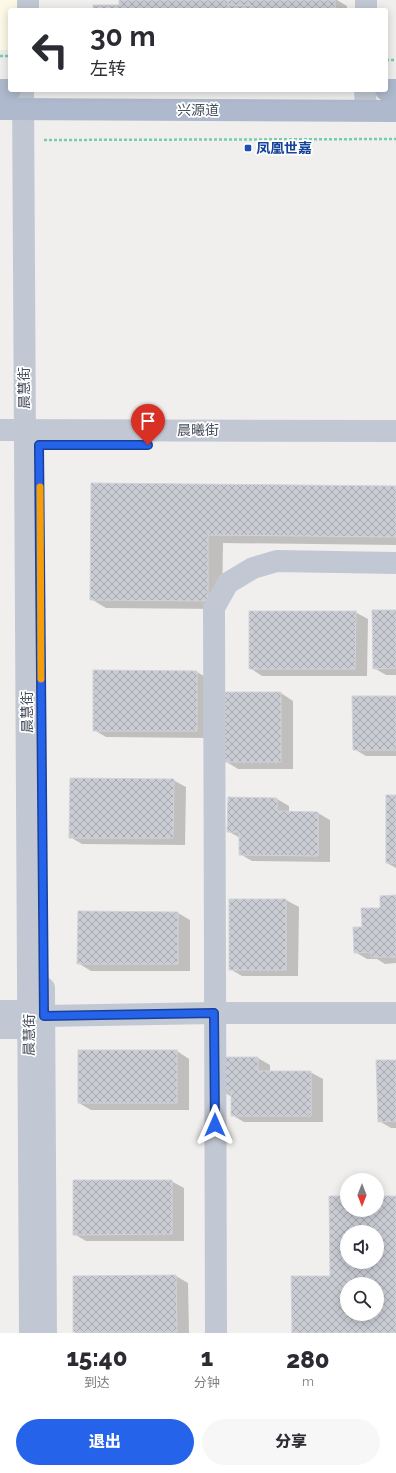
<!DOCTYPE html>
<html lang="zh">
<meta charset="utf-8">
<style>
body{margin:0;font-family:Raleway,"Noto Sans SC",sans-serif;background:#f7f7f7;color:#2b2b33;height:100vh;display:flex;flex-direction:column;font-size:15px;white-space:nowrap}
*{box-sizing:border-box;margin:0}
p{font-size:13px;color:#7c7c81}
.icon{flex:none;width:22px;height:22px;fill:none;stroke:currentColor;stroke-width:2;stroke-linecap:round;stroke-linejoin:round}
.map{position:relative;height:1333px;overflow:hidden}
.sheet{display:flex;flex-direction:column;background:#fff;flex:1}
.sheet>*{flex:none}
.banner{position:absolute;left:8px;top:8px;width:380px;height:84px;border-radius:4px;box-shadow:0 2px 10px #0003;background:#fff;color:#2b2b33;overflow:hidden}
.needle{width:26px;rotate:180deg}
.tools{position:absolute;left:340px;top:1173px;display:grid;gap:8px}
.tools a{display:grid;place-items:center;width:44px;height:44px;border-radius:50%;background:#fff;box-shadow:0 2px 10px #0003;font-size:20px}
.pin{position:absolute;display:grid;place-items:center;width:34px;height:34px;color:#fff;margin:-41px -17px;border-radius:50% 50% 50% 0;rotate:-45deg;box-shadow:0 0 4px #0007}
.pin .icon{rotate:45deg}
.me{position:absolute;width:44px;margin:-22px;rotate:0deg;stroke-linejoin:round;filter:drop-shadow(0 0 3px #0008)}
.turn{display:flex;align-items:center;gap:14px;height:84px;padding:0 16px;font-size:18px}
.turn .icon{width:52px;height:52px;stroke-width:2.5}
.turn b{display:block;font-size:28px;line-height:34px}
.eta{display:flex;justify-content:space-evenly;align-items:center;height:68px;text-align:center}
.eta b{font-size:24px;font-weight:800;line-height:28px}
.action{display:flex;gap:8px;margin-top:auto;padding:8px 16px}
.action a{flex:1;height:46px;border-radius:24px;background:#2563eb;color:#fff;font-size:16px;font-weight:800;line-height:46px;text-align:center}
.action a+a{background:#f7f7f7;color:#2b2b33}
.map>svg:first-child{display:block}
.commercial{fill:#fcf9e7}
.shadow{fill:#0003}
.building{fill:url(#building-cross-hatch);stroke:#d2d3da;fill-rule:evenodd}
.lines{fill:none;stroke-linecap:round;stroke-linejoin:round}
.path{stroke:#74cdaf;stroke-width:2.5;stroke-dasharray:3 2;stroke-linecap:butt}
.minor{stroke:#c2c8d3;stroke-width:22}
.major{stroke:#aeb9cd;stroke-width:22}
.route-casing{stroke:#184099;stroke-width:10}
.route{stroke:#2563eb;stroke-width:7}
.slow{stroke:#f59e0b;stroke-width:7}
.transit-dot{fill:#1a4fb4;stroke:#fff;stroke-width:1.5}
.labels{text-anchor:middle;dominant-baseline:central;stroke-width:3.5;stroke-linejoin:round;paint-order:stroke}
.street-label{font-size:14px;fill:#464e5c;stroke:#fff}
.transit-label{font-size:14px;font-weight:bold;fill:#164399;stroke:#fff;text-anchor:start}
</style>
<div class="map">
<svg width="396" height="1333" viewBox="0 0 396 1333">
<defs>
<pattern id="building-cross-hatch" width="8" height="8" patternUnits="userSpaceOnUse"><rect width="8" height="8" fill="#caccd4"/><path d="M0 0l8 8M0 8l8-8" fill="none" stroke="#a6a8af"/></pattern>
</defs>
<rect width="100%" height="100%" fill="#f1efee"/>
<path class="commercial" d="M0 0H36V10H10V50H0Z"/>
<g class="shadow">
<path d="M120 0H337L347 6V10H94L120 6Z"/>
<path d="M92 484 396 487V545L223 543 222 609 106 608 91 599Z"/>
<path d="M396 611V675H386L374 668Z"/>
<path d="M355 612 368 619 367 676H262L250 668Z"/>
<path d="M197 672 209 679V738L106 737 94 730Z"/>
<path d="M226 693H281L293 701V769H238L225 761Z"/>
<path d="M396 697V756H366L354 749Z"/>
<path d="M173 780 186 787 185 845 82 844 70 837Z"/>
<path d="M396 796V868L387 863Z"/>
<path d="M277 799 289 806V813H318L330 820V862L252 861 240 854V838L228 831Z"/>
<path d="M396 896V963L385 964 377 959H367L355 952 363 928 381 909Z"/>
<path d="M230 900H286L299 907 298 976H242L230 969Z"/>
<path d="M178 913 190 920V971H91L78 963Z"/>
<path d="M177 1051 189 1059V1110H91L79 1103Z"/>
<path d="M258 1058 270 1065V1072H310L323 1079V1122H244L232 1115V1097L222 1091Z"/>
<path d="M396 1061V1128H391L379 1121Z"/>
<path d="M171 1181 184 1188V1241H86L74 1234Z"/>
<path d="M176 1276 188 1283 189 1333H76L74 1332Z"/>
</g>
<g class="building">
<path d="M119 0H228V5H251V10H93V5H119Z"/>
<path d="M228 0H335V10H251V5H228Z"/>
<path d="M91 483 396 486V537L208 535V601L90 600Z"/>
<path d="M372 610H396V668L373 669Z"/>
<path d="M249 611H356L355 669H249Z"/>
<path d="M93 670 197 671V731H93Z"/>
<path d="M225 692H281V762H224Z"/>
<path d="M352 696H396V750H353Z"/>
<path d="M70 778 174 779 173 838H69Z"/>
<rect x="386" y="795" width="10" height="68"/>
<path d="M228 797 277 798V811L318 812V856L239 855V832H227Z"/>
<path d="M396 895V957H371V952L354 953 353 927H362L361 908H380V896Z"/>
<rect x="229" y="899" width="57" height="71"/>
<path d="M78 911 178 912V964H77Z"/>
<rect x="78" y="1050" width="99" height="53"/>
<path d="M221 1057H258V1071H311V1116H231V1092H221Z"/>
<path d="M376 1060H396V1121L378 1122Z"/>
<path d="M73 1180H172V1234L73 1235Z"/>
<path d="M329 1196H347V1210H377V1196H396V1333H292L291 1276H330ZM347 1232H377V1262H347ZM347 1284H377V1314H347Z"/>
<path d="M176 1275 177 1332H73V1276Z"/>
</g>
<g class="lines">
<g class="path">
<path d="M0 56H10"/>
<path d="M386 60H396"/>
<path d="M44 140 396 139"/>
</g>
<g class="minor">
<path d="M28 0V10"/>
<path d="M366 10V0"/>
<path d="M23 90 30 1333"/>
<path d="M365 90 366 110"/>
<path d="M0 430 396 431"/>
<path d="M44 988 46 1333"/>
<path d="M0 1011H29L44 1016 214 1013H396"/>
<path d="M0 1028H28L40 1019"/>
<path d="M216 1333 214 608 228 583 253 568 277 561 396 563"/>
</g>
<g class="major">
<path d="M0 90H10"/>
<path d="M386 90H396"/>
<path d="M0 109 396 111"/>
</g>
</g>
<g class="lines">
<g class="route-casing">
<path id="route" d="M148 445H39L44 1016 214 1013 215 1125"/>
</g>
<use href="#route" class="route"/>
<path class="slow" d="M40 487 41 679"/>
</g>
<rect class="transit-dot" x="244" y="144" width="8" height="8" rx="2"/>
<g class="labels">
<g class="street-label">
<text x="198" y="110">兴源道</text>
<text transform="translate(24 388) rotate(-90)">晨慧街</text>
<text x="198" y="430">晨曦街</text>
<text transform="translate(27 712) rotate(-90)">晨慧街</text>
<text transform="translate(29 1035) rotate(-89)">晨慧街</text>
</g>
<g class="transit-label">
<text x="256" y="148">凤凰世嘉</text>
</g>
</g>
</svg>
<div class="tools">
<a><svg class="needle" viewBox="-14 -14 28 28"><path d="M0-13l5 13h-10z" fill="#e53935"/><path d="M0 13l5-13h-10z" fill="#7c7c81"/></svg></a>
<a><svg class="icon" aria-label="sound" viewBox="0 0 24 24"><path d="M4 9h4l5-4v14l-5-4H4zM17 9q2 3 0 6"/></svg></a>
<a><svg class="icon" aria-label="search" viewBox="0 0 24 24"><circle cx="10" cy="10" r="6"/><path d="M15 15l6 6"/></svg></a>
</div>
<div class="pin" style="left:148px;top:445px;background:#d93025"><svg class="icon" aria-label="arrive" viewBox="0 0 24 24"><path d="M6 21V4h12l-3 4 3 4H6"/></svg></div>
<svg class="me" style="left:215px;top:1125px" viewBox="-20 -20 40 40"><path d="M0-17L14 15 0 8-14 15z" fill="#2563eb" stroke="#fff" stroke-width="4"/></svg>
<div class="banner">
<div class="turn"><svg class="icon" aria-label="left" viewBox="0 0 24 24"><path d="M17 20v-9H6M10 6l-5 5 5 5"/></svg><div><b>30 m</b>左转</div></div>
</div>
</div>
<section class="sheet">
<div class="eta">
<div><b>15:40</b><p>到达</p></div>
<div><b>1</b><p>分钟</p></div>
<div><b>280</b><p>m</p></div>
</div>
<div class="action"><a>退出</a><a>分享</a></div>
</section>
